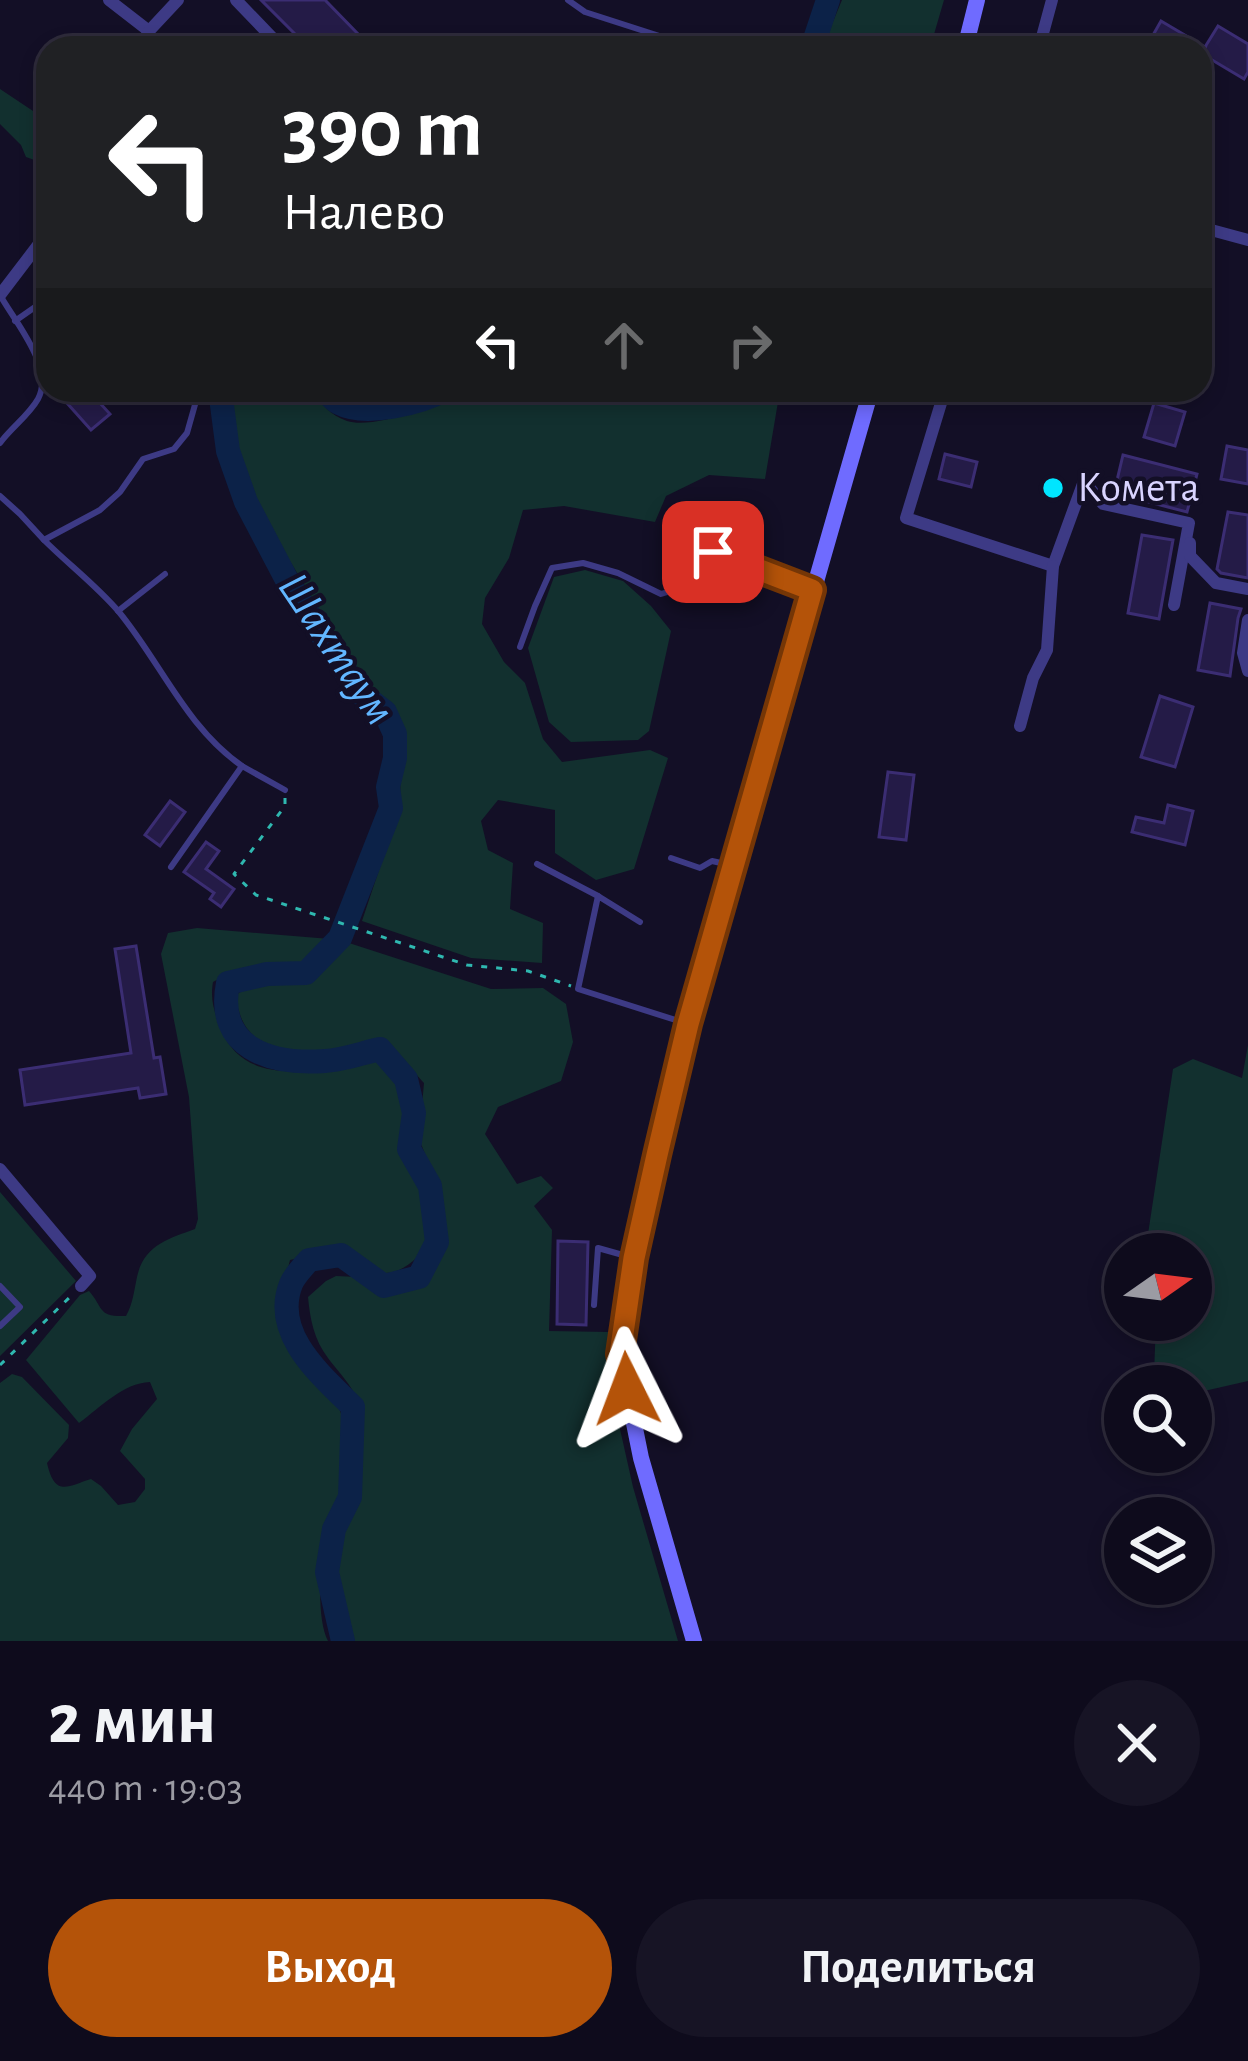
<!DOCTYPE html>
<html lang="ru">
<meta charset="utf-8">
<style>
body{margin:0;font-family:"Alegreya Sans",sans-serif;background:#171425;color:#f1f3f6;height:100vh;display:flex;flex-direction:column;font-size:45px;white-space:nowrap}
*{box-sizing:border-box;margin:0}
p{font-size:39px;color:#9b9ba3}
.icon{flex:none;width:66px;height:66px;fill:none;stroke:currentColor;stroke-width:2;stroke-linecap:round;stroke-linejoin:round}
.map{position:relative;height:1641px;overflow:hidden}
.sheet{display:flex;flex-direction:column;background:#0e0b1c;flex:1}
.sheet>*{flex:none}
.banner{position:absolute;left:36px;top:36px;width:1176px;height:366px;border-radius:36px;box-shadow:0 6px 18px #0003,0 0 0 3px #2e2b3b;background:#202124;color:#fff;overflow:hidden}
.needle{width:78px;rotate:76deg}
.controls{position:absolute;left:1104px;top:1233px;display:grid;gap:24px}
.controls a{display:grid;place-items:center;width:108px;height:108px;border-radius:50%;background:#0e0b1c;box-shadow:0 6px 18px #0003,0 0 0 3px #2e2b3b;font-size:60px}
.pin{position:absolute;display:grid;place-items:center;width:102px;height:102px;color:#fff;margin:-51px;border-radius:24px;box-shadow:0 6px 18px #0006}
.me{position:absolute;width:132px;margin:-66px;rotate:357deg;stroke-linejoin:round;filter:drop-shadow(0 0 9px #0008)}
.turn{display:flex;align-items:center;gap:42px;height:252px;padding:0 48px;font-size:54px}
.turn .icon{width:156px;height:156px;stroke-width:2.5}
.turn b{display:block;font-size:84px;line-height:102px}
.lanes{display:flex;align-items:center;height:114px;padding:0 48px;background:#0003;justify-content:center;gap:60px;direction:ltr}
.lanes .off{opacity:.35}
.round{display:grid;place-items:center;flex:none;width:126px;height:126px;border-radius:63px;background:#171425}
.headline{display:flex;align-items:center;justify-content:space-between;height:204px;padding:0 48px}
h1{font-size:72px;font-weight:700;line-height:90px}
.action{display:flex;gap:24px;margin-top:auto;padding:24px 48px}
.action a{flex:1;height:138px;border-radius:72px;background:#b45309;color:#fff;font-size:48px;font-weight:700;line-height:138px;text-align:center}
.action a+a{background:#171425;color:#f1f3f6}
.map>svg:first-child{display:block}
.green{fill:#12302f}
.lines{fill:none;stroke-linecap:round;stroke-linejoin:round}
.river{stroke:#0c2248;stroke-width:24}
.building{fill:#241b47;stroke:#3b2d73;stroke-width:3}
.path{stroke:#2fb8b0;stroke-width:3;stroke-dasharray:6 9;stroke-linecap:butt}
.lane{stroke:#3d3a85;stroke-width:6}
.street{stroke:#3d3a85;stroke-width:12}
.secondary{stroke:#6f6bff;stroke-width:16}
.route-casing{stroke:#753606;stroke-width:30}
.route{stroke:#b45309;stroke-width:21}
.poi-dot{fill:#00e5ff;stroke:#130f26;stroke-width:4.5}
.labels{text-anchor:middle;dominant-baseline:central;stroke-width:9;stroke-linejoin:round;paint-order:stroke}
.poi-label{font-size:42px;fill:#d9d4ff;stroke:#130f26;text-anchor:start}
.water-label{font-size:45px;font-style:italic;fill:#62b6ff;stroke:#130f26}
</style>
<div class="map">
<svg width="1248" height="1641" viewBox="0 0 1248 1641">
<rect width="100%" height="100%" fill="#130f26"/>
<g class="green">
<path d="M842 0H944L930 48H822Z"/>
<path d="M0 89 48 121V161L40 162 26 157 21 145 0 124Z"/>
<path d="M229 390H313C322 405 330 415 347 421 372 429 435 408 453 390H780L765 479 709 475 666 496 655 522 564 506 523 510 509 558 485 598 482 624 504 662 525 683 543 739 562 762 650 750 668 758 634 869 596 880 555 853V810L498 800 481 821 488 850 513 863 510 909 543 923 542 963 471 958 362 921 400 807 401 730 389 706 355 668 274 535 241 466Z"/>
<path d="M585 570 623 581 651 606 671 631 649 731 638 740 571 742 549 722 528 648 554 577Z"/>
<path d="M197 928 330 939 297 967 257 968 229 973 213 982C210 1000 214 1010 220 1027 244 1090 317 1071 368 1057 388 1067 406 1083 408 1107 409 1124 399 1134 407 1154 411 1166 420 1176 424 1188 430 1206 429 1227 429 1246 414 1261 394 1282 371 1269 362 1264 357 1255 348 1251 330 1246 308 1256 290 1260 286 1277 279 1297 279 1315 278 1360 337 1379 344 1424 348 1443 348 1470 346 1489 344 1501 334 1510 330 1522 320 1549 315 1616 328 1641H0V1383L12 1374 22 1377 69 1425 68 1438 47 1463C55 1498 68 1486 91 1479L101 1486 118 1505 135 1502 145 1489V1479L120 1451 132 1429 157 1399 150 1382C123 1383 101 1407 79 1423L26 1360 80 1295 89 1291C104 1308 97 1317 126 1316 133 1303 134 1291 137 1277 144 1245 168 1239 195 1229L198 1219 189 1097 161 954 168 933Z"/>
<path d="M349 943 491 989 543 988 566 1004 573 1042 561 1081 498 1107 485 1134 517 1184 541 1176 553 1188 534 1206 552 1230 549 1331 608 1332 611 1389 633 1487 678 1641H352C335 1606 332 1569 343 1532 347 1520 355 1509 357 1497 362 1474 362 1447 361 1422 360 1391 345 1381 328 1358 314 1340 310 1319 308 1297L326 1281 336 1276 357 1277 372 1290 391 1293 428 1275 440 1254 443 1223 437 1184 419 1139 424 1083C413 1072 399 1048 383 1045 375 1043 363 1047 355 1048 305 1052 242 1062 236 995 262 976 281 980 311 978Z"/>
<path d="M1248 1045V1381L1191 1394V1386H1131L1154 1375 1156 1320H1191V1254H1145L1173 1069 1193 1059 1242 1078Z"/>
<path d="M0 1192 76 1281 0 1356Z"/>
</g>
<g class="lines">
<g class="river">
<path d="M812 48 828 0"/>
<path d="M220 390 228 451 246 502 288 582 359 692 385 712 395 734V758L388 787 391 808 340 938 306 973 267 974 228 983C215 1048 270 1065 325 1061 343 1060 362 1053 380 1049L406 1079 414 1113 409 1149 430 1186 437 1242 419 1277 384 1286 341 1255 309 1260C303 1267 294 1276 291 1284 271 1334 322 1376 353 1407L350 1497 334 1529 327 1572 343 1641"/>
<path d="M324 390C329 394 333 400 339 403 365 417 421 403 444 390"/>
</g>
</g>
<g class="building">
<path d="M261 0H325L359 35 346 48H309Z"/>
<path d="M1161 21 1205 47 1218 26 1248 44V72L1244 79 1202 54 1205 48H1155L1148 44Z"/>
<path d="M81 390H88L110 414 91 430 67 403Z"/>
<path d="M1154 403 1185 412 1175 446 1144 437Z"/>
<path d="M1227 446 1248 450V484L1221 479Z"/>
<path d="M945 454 977 462 971 487 939 479Z"/>
<path d="M1123 455 1197 474 1187 512 1114 493Z"/>
<path d="M1228 512 1248 515V578L1221 573 1217 569Z"/>
<path d="M1142 535 1173 540 1159 619 1128 613Z"/>
<path d="M1210 603 1241 609 1238 618 1230 676 1198 670Z"/>
<path d="M1160 696 1193 707 1175 767 1141 757Z"/>
<path d="M888 772 914 775 906 840 879 837Z"/>
<path d="M170 801 185 812 160 846 145 835Z"/>
<path d="M1168 805 1193 811 1185 845 1132 832 1136 817 1164 823Z"/>
<path d="M206 842 219 851 206 869 234 889 221 907 210 899 214 893 184 872Z"/>
<path d="M136 946 154 1058 160 1057 166 1094 140 1098 138 1088 25 1105 20 1070 131 1053 115 949Z"/>
<path d="M558 1241 588 1242 586 1325 557 1324Z"/>
</g>
<g class="lines">
<g class="path">
<path d="M285 798V806L234 874 256 895 467 965 528 971 571 986"/>
<path d="M0 1365 72 1295"/>
</g>
<g class="lane">
<path d="M568 0 585 12 675 41"/>
<path d="M15 321 48 298"/>
<path d="M0 443C11 428 29 415 38 399 55 368 15 322 0 295"/>
<path d="M0 496 20 514 44 540 100 510 120 492 143 459 174 449 187 433 198 394"/>
<path d="M44 540C68 564 97 586 119 612 161 663 186 727 242 766L171 867"/>
<path d="M118 611 165 574"/>
<path d="M520 647 535 606 552 568 583 563 618 573 661 594 687 586 713 552 808 588"/>
<path d="M242 766 285 790"/>
<path d="M671 858 700 868 712 861 730 865"/>
<path d="M537 864 598 896"/>
<path d="M640 922 598 896 578 989 685 1023"/>
<path d="M0 1286 20 1307 0 1326"/>
<path d="M594 1305 598 1248 630 1257"/>
</g>
<g class="street">
<path d="M109 0 149 31"/>
<path d="M236 0 282 48"/>
<path d="M140 48 149 31 178 0"/>
<path d="M1039 48 1052 0"/>
<path d="M1200 227 1248 240"/>
<path d="M0 295 48 232"/>
<path d="M945 390 906 518 1053 566 1084 481 1103 504 1189 523 1174 605"/>
<path d="M1179 390 1180 391"/>
<path d="M1190 543V556L1216 583 1248 589"/>
<path d="M1248 620 1243 653 1248 671"/>
<path d="M1020 726 1033 678 1047 650 1053 566"/>
<path d="M0 1169 90 1276 81 1286"/>
</g>
<g class="secondary">
<path d="M965 48 977 0"/>
<path d="M694 1641 641 1458 620 1354 634 1258 689 1024 871 390"/>
</g>
</g>
<g class="lines">
<g class="route-casing">
<path id="route" d="M627 1389 620 1354 634 1258 657 1155 688 1024 812 590 713 552"/>
</g>
<use href="#route" class="route"/>
</g>
<circle class="poi-dot" cx="1053" cy="488" r="12"/>
<g class="labels">
<g class="poi-label">
<text x="1077" y="488">Комета</text>
</g>
<g class="water-label">
<text transform="translate(336 649) rotate(56)">Шахтаум</text>
</g>
</g>
</svg>
<div class="controls">
<a><svg class="needle" viewBox="-14 -14 28 28"><path d="M0-13l5 13h-10z" fill="#e53935"/><path d="M0 13l5-13h-10z" fill="#9b9ba3"/></svg></a>
<a><svg class="icon" aria-label="search" viewBox="0 0 24 24"><circle cx="10" cy="10" r="6"/><path d="M15 15l6 6"/></svg></a>
<a><svg class="icon" aria-label="layers" viewBox="0 0 24 24"><path d="M12 4l9 5-9 5-9-5zM3 14l9 5 9-5"/></svg></a>
</div>
<div class="pin" style="left:713px;top:552px;background:#d93025"><svg class="icon" aria-label="arrive" viewBox="0 0 24 24"><path d="M6 21V4h12l-3 4 3 4H6"/></svg></div>
<svg class="me" style="left:627px;top:1389px" viewBox="-20 -20 40 40"><path d="M0-17L14 15 0 8-14 15z" fill="#b45309" stroke="#fff" stroke-width="4"/></svg>
<div class="banner">
<div class="turn"><svg class="icon" aria-label="left" viewBox="0 0 24 24"><path d="M17 20v-9H6M10 6l-5 5 5 5"/></svg><div><b>390 m</b>Налево</div></div>
<div class="lanes"><svg class="icon" aria-label="left" viewBox="0 0 24 24"><path d="M17 20v-9H6M10 6l-5 5 5 5"/></svg><svg class="icon off" aria-label="ahead" viewBox="0 0 24 24"><path d="M12 20V5M6 11l6-6 6 6"/></svg><svg class="icon off" aria-label="right" viewBox="0 0 24 24"><path d="M7 20v-9h11M14 6l5 5-5 5"/></svg></div>
</div>
</div>
<section class="sheet">
<div class="headline"><div><h1>2 мин</h1><p>440 m · 19:03</p></div><a class="round"><svg class="icon" aria-label="close" viewBox="0 0 24 24"><path d="M6 6l12 12M18 6L6 18"/></svg></a></div>
<div class="action"><a>Выход</a><a>Поделиться</a></div>
</section>
